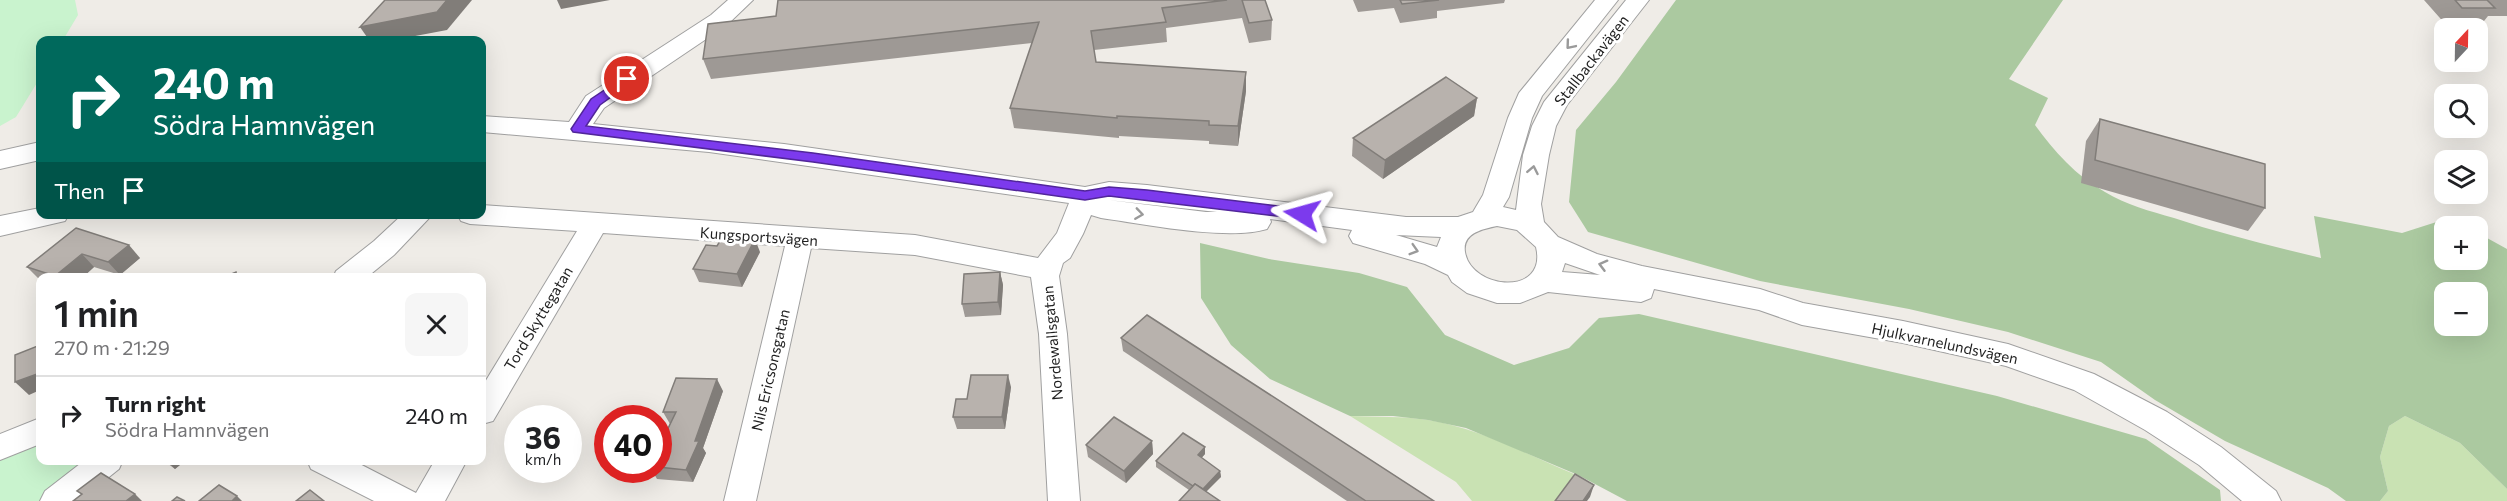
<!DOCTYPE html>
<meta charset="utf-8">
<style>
body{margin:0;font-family:Commissioner,sans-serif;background:#f6f6f6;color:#202124;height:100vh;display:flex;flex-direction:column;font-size:22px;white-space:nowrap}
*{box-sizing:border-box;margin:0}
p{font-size:20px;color:#757577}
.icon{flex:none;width:33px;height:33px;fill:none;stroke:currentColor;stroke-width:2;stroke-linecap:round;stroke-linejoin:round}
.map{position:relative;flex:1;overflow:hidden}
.side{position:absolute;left:36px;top:273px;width:450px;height:192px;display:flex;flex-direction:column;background:#fff;border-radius:12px;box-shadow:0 6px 24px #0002}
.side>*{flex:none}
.banner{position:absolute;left:36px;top:36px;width:450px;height:183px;border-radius:12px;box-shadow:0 6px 24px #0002;background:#00695c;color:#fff;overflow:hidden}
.needle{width:39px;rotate:22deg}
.buttons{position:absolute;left:2434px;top:18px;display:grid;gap:12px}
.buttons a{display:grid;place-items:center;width:54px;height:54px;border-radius:12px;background:#fff;box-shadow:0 6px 24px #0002;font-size:30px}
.speed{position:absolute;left:504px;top:405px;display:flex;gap:12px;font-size:30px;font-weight:700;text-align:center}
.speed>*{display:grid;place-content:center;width:78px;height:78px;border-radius:50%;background:#fff;box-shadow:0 6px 24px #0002;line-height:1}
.speed small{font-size:15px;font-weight:400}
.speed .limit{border:9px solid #d22;background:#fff;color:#111}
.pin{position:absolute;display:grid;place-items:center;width:51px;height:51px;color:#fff;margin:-26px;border:3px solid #fff;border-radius:50%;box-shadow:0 2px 6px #0007}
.me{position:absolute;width:66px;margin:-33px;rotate:278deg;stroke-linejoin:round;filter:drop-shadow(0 0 4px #0008)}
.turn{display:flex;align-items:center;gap:21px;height:126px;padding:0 18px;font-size:27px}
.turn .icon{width:78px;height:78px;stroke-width:2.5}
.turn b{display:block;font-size:42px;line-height:51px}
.then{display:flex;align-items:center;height:57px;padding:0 18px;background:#0003;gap:12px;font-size:22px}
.round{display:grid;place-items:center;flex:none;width:63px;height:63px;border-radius:12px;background:#f6f6f6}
.headline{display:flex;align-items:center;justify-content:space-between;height:102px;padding:0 18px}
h1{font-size:36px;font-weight:600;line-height:45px}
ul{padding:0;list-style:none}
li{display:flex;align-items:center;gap:18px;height:78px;padding:0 18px;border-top:2px solid #e0e0e0}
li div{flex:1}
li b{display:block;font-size:22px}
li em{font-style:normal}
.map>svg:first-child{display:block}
.grass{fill:#c9e2b3}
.forest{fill:#abc9a0;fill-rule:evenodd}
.park{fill:#c9f3ce}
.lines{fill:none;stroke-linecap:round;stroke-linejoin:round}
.minor-casing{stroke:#a0a0a0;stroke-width:2}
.minor{fill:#fff;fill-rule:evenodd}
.wall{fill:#9e9995}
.shaded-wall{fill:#817d79}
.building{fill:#b8b2ad;stroke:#817d79;stroke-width:1.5}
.oneway{stroke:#9a9a9a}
.route{fill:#7c3aed;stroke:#51269a;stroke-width:1.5}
.labels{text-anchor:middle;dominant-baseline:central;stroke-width:6;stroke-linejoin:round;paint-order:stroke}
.street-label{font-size:15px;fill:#1f1f1f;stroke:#fff}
</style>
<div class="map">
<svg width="2507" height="501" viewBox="0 0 2507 501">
<rect width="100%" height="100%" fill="#efece7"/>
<g class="grass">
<path d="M1350 416C1376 417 1402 416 1428 420 1479 428 1526 454 1574 474L1558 501H1472L1456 482Z"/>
<path d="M2405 416 2460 443 2507 489V501H2380L2388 491 2380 457 2389 426Z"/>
</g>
<g class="forest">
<path d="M1676 0H2063L2009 79 2048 98 2035 125C2054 151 2076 176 2105 192 2126 205 2150 211 2174 218 2222 234 2272 246 2321 258L2314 216 2402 233 2449 218 2465 226H2445V260H2478V233L2507 249V489L2460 443 2405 416 2389 426 2380 457 2388 491 2380 501H2346L2328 488 2225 441 2155 400 2101 362 2008 332 1909 309 1760 281 1588 232 1569 202 1576 130 1616 82ZM2445 292H2478V326H2445Z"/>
<path d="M1200 243 1269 259 1359 273 1407 287 1445 335 1514 365 1569 348 1599 318 1639 314 1997 396 2146 439 2220 490 2221 501H1627L1578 475 1466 428 1428 420 1393 416H1350L1270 379 1231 345 1201 298Z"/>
</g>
<g class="park">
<path d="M0 0H75L78 15 63 40H40V78L16 117 0 126Z"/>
<path d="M40 440V460L93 461 41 501H0V457Z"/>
</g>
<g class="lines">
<g class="minor-casing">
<g id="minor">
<path d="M728 0H753L727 25 604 108 593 124 784 144 1085 187 1109 182 1147 185 1406 217H1458L1473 212 1483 195 1508 118 1519 93 1595 0H1618L1542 96 1532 118 1509 197 1503 207 1516 210 1523 155 1532 126 1544 102 1626 0H1649L1567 105 1556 126 1549 155 1541 204 1544 222 1558 237 1597 254 1642 266 1760 289 1803 303 1903 321 2008 344 2094 374 2167 412 2221 447 2276 491 2281 501H2242L2199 465 2145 430 2074 390 2006 366 1903 343 1802 325 1759 310 1654 289 1651 298 1641 302 1548 292 1520 303H1497L1467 293 1452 282 1448 275 1425 264 1353 243 1349 236 1352 230 1270 219 1271 222 1267 229C1227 241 1144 224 1101 218L1091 215 1083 234 1070 258 1063 263 1059 276 1067 334 1080 501H1048L1039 334 1031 277 915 255 811 248 756 501H724L785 246 603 233 493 421 482 424V387L577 231 470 224 461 221 457 214H482V205L915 235 1038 258 1057 233 1069 203 709 152 482 132V116L569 122 586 96 711 15ZM1108 200 1217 212H1206ZM1497 226 1517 230 1536 247C1548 297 1471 290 1465 252 1462 233 1483 229 1497 226ZM1396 235 1441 237 1437 247ZM1565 263 1600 275 1562 272Z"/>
<path d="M40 142V160L0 169V151Z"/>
<path d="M40 208V214H69L65 221 0 236V216Z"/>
<path d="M403 214H433L394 255 366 278H333L336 271 374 241Z"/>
<path d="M40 418V444L0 460V434Z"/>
<path d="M85 460H123L119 469 79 501H40L45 491Z"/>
<path d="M307 460H352L416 493 435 460H467L445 501H374L311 469Z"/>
</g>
</g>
<use href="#minor" class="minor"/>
</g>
<g class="wall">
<path d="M778 0H1265L1272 20 1271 40 1249 43 1242 18 1166 28 1167 42 1094 50 1096 62 1246 72V91L1238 146 1209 144V141L1119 136V138L1014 128 1010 108 1032 43 711 79 703 59 776 16Z"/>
<path d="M1353 0H1505L1504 3 1437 11V18L1400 23 1394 8 1358 12Z"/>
<path d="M2424 0H2507V16H2488L2480 26H2447Z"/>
<path d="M1477 98 1474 116 1383 179 1352 156 1353 138Z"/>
<path d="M2100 119 2265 208 2248 231 2081 183 2086 141Z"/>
<path d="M76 228 140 258 120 275 94 267 82 278H40V280L27 267Z"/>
<path d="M760 252 742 287 699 282 693 269Z"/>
<path d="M1000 272 1003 285 1001 315 965 317 962 304Z"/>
<path d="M1121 338 1434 501H1347L1123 351Z"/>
<path d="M1011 387 1005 429H957L953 417 967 399Z"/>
<path d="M723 391 703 448 706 453 693 482 657 479 652 470H658V449L670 424 663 412Z"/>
<path d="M1152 441 1153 454 1126 483 1088 457 1086 445Z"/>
<path d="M1205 454 1201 458 1220 471 1221 477 1189 490 1156 467V461Z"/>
<path d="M163 460H186L175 469Z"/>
</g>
<g class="shaded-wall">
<path d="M447 0H472L447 30 394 40H369L360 27Z"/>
<path d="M557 0H610L561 9Z"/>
<path d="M1246 72V91L1238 146V126Z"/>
<path d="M1477 98 1474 116 1383 179 1385 160Z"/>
<path d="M755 239 760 252 742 287 737 274Z"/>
<path d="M129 245 140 258 120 275 108 262Z"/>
<path d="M82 254 94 267 82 278H57L55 276Z"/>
<path d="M1000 272 1003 285 1001 315 998 302Z"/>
<path d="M40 373V390L29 395 15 382Z"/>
<path d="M1008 375 1011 387 1005 429 1002 417Z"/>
<path d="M717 379 723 391 703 448 706 453 693 482 686 470 695 441Z"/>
<path d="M1152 441 1153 454 1126 483 1124 471Z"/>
<path d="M1205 447V454L1198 462V455Z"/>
<path d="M166 460H186L175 469Z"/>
<path d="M1220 471 1221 477 1201 497V491Z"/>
<path d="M1594 485 1590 497 1587 501H1583Z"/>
<path d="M135 494 142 501H126Z"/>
<path d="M237 496 242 501H232Z"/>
</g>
<g class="building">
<path d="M385 0H447L437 12 360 27Z"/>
<path d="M778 0H1227L1162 8 1166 22 1091 31 1096 62 1246 72 1238 126 1209 125V121L1117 116V118L1010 108 1039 22 703 59 708 24 776 16Z"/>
<path d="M1242 0H1265L1272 20 1249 23Z"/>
<path d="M1400 0H1439L1402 4Z"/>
<path d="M2455 0H2487L2495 8H2462Z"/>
<path d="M1446 77 1477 98 1385 160 1353 138Z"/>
<path d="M2100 119 2265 164V208L2095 160Z"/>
<path d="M76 228 129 245 108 262 82 254 55 276 27 267Z"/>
<path d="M723 236 755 239 737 274 693 269 706 245 717 246Z"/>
<path d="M236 272 237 278H222Z"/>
<path d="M1000 272 998 302 962 304 964 274Z"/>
<path d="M1147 315 1434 501H1366L1121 338Z"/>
<path d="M40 345V373L15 382V355Z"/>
<path d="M971 375H1008L1002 417H953L956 399H967Z"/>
<path d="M676 378 717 379 695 441H699L686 470 658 467V449L676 412H663Z"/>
<path d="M1114 417 1152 441 1124 471 1086 445Z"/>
<path d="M1183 433 1205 447 1198 455 1220 471 1203 489 1195 484 1193 486 1156 461Z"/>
<path d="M101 473 135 494 126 501H73L82 494 77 491Z"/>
<path d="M1575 474 1594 485 1583 501H1555Z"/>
<path d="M1195 484 1220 501H1179Z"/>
<path d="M219 485 237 496 232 501H199Z"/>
<path d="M310 490 324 501H296Z"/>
<path d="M177 497 185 501H172Z"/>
</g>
<defs><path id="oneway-chevron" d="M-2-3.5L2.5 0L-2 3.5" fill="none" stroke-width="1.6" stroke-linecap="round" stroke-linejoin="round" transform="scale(1.5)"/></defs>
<g class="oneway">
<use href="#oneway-chevron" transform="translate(1570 45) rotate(130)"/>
<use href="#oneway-chevron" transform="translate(1533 170) rotate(-79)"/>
<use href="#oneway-chevron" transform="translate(1139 214) rotate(8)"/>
<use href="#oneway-chevron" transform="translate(1414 250) rotate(17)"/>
<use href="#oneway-chevron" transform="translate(1603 265) rotate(-165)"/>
</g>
<path class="route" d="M627 75 634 79 632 82 600 105 586 126 813 153 1085 191 1109 187 1147 190 1302 209 1309 214 1302 219 1109 196 1085 200 813 162 573 132 571 129 591 99Z"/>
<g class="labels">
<g class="street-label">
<text transform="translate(1591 60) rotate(-52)">Stallbackavägen</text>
<text transform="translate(759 236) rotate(4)">Kungsportsvägen</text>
<text transform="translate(538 318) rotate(-59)">Tord Skyttegatan</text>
<text transform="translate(1052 343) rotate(-95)">Nordewallsgatan</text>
<text transform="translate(1945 343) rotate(12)">Hjulkvarnelundsvägen</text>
<text transform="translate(770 370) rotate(-77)">Nils Ericsonsgatan</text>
</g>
</g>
</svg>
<div class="buttons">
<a><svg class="needle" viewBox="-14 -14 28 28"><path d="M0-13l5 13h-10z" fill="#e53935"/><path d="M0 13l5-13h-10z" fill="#757577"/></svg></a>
<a><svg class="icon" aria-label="search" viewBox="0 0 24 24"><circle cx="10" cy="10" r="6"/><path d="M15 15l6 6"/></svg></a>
<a><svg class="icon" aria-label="layers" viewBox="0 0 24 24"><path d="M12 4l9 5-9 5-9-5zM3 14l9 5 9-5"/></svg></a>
<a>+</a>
<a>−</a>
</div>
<div class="speed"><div>36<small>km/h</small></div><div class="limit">40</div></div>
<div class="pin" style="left:627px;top:79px;background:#d93025"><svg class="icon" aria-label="arrive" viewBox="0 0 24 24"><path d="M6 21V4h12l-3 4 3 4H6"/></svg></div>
<svg class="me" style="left:1302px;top:214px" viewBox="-20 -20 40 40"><path d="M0-17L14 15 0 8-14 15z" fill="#7c3aed" stroke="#fff" stroke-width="4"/></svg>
<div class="banner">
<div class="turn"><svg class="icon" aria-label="right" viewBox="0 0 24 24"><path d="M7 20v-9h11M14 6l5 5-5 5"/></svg><div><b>240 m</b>Södra Hamnvägen</div></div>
<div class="then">Then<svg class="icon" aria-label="arrive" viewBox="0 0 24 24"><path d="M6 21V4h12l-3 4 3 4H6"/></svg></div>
</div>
<section class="side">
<div class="headline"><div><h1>1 min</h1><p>270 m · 21:29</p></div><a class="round"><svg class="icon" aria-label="close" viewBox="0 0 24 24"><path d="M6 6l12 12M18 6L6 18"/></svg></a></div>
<ul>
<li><svg class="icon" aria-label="right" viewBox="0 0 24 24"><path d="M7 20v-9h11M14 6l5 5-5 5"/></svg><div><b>Turn right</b><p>Södra Hamnvägen</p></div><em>240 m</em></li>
</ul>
</section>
</div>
